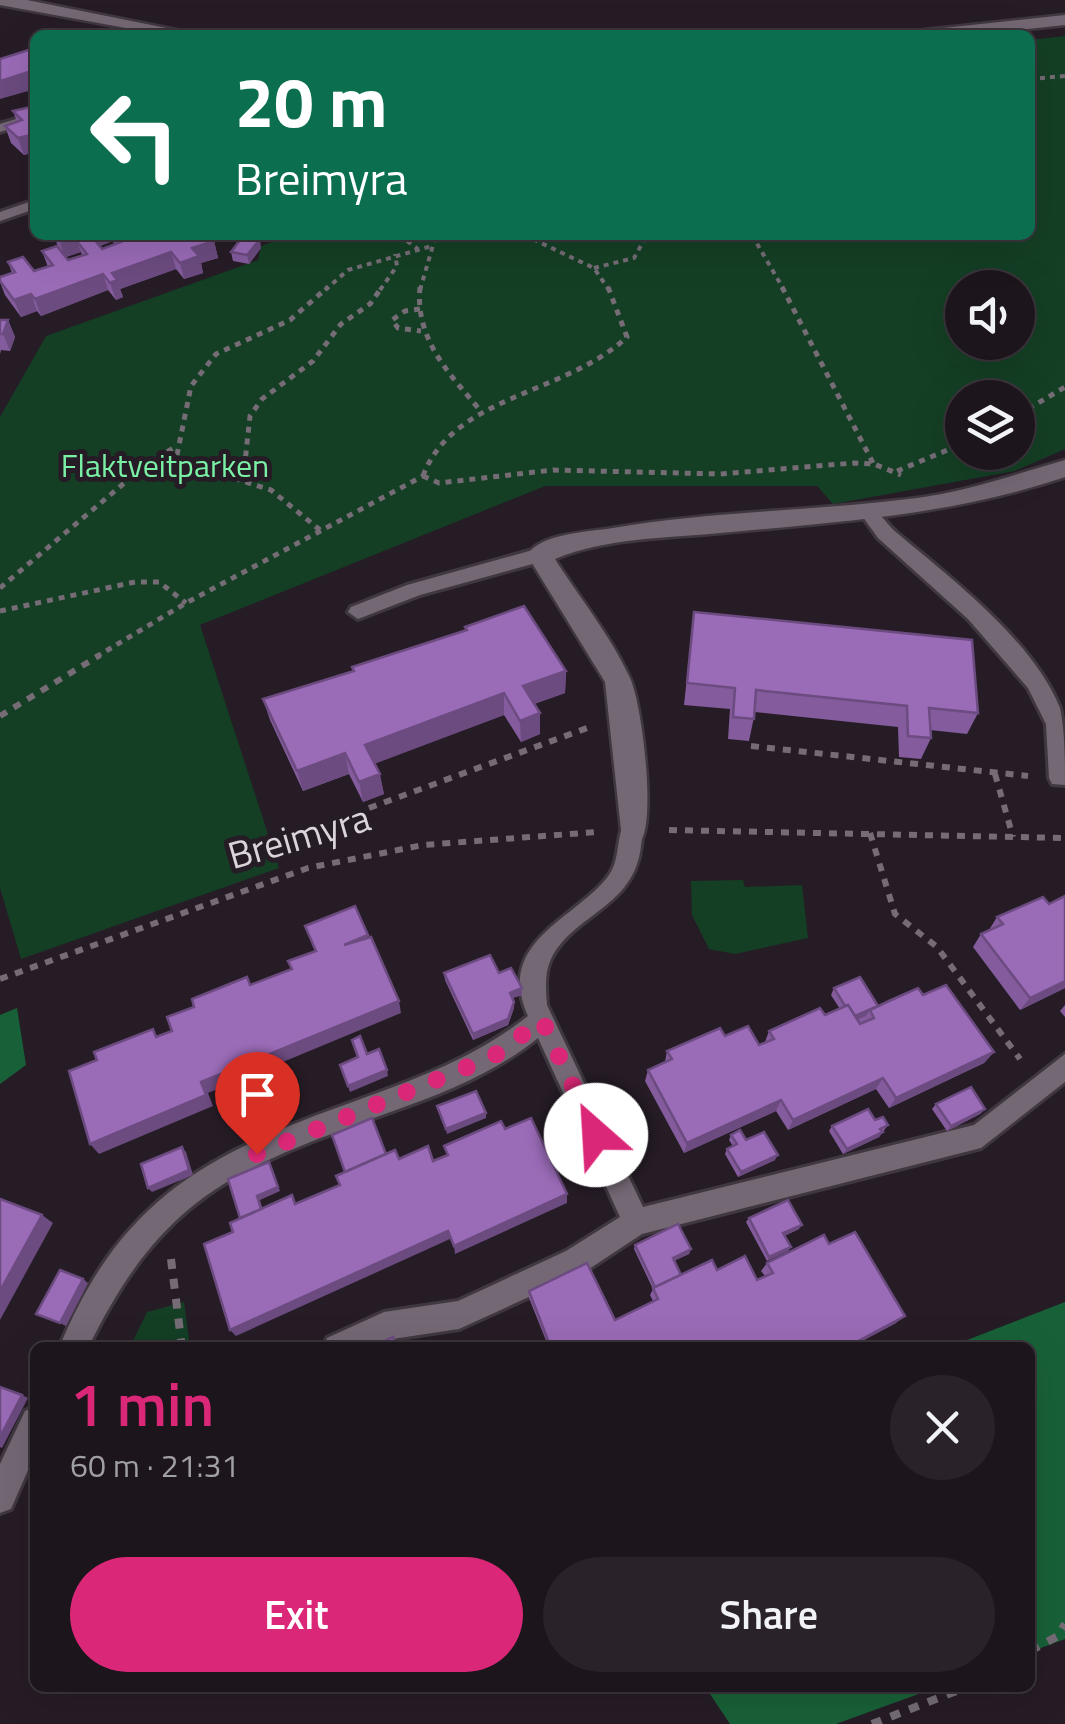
<!DOCTYPE html>
<meta charset="utf-8">
<style>
body{margin:0;font-family:"Titillium Web",sans-serif;background:#292229;color:#f1f3f6;height:100vh;display:flex;flex-direction:column;font-size:38px;white-space:nowrap}
*{box-sizing:border-box;margin:0}
p{font-size:32px;color:#a09fa3}
.icon{flex:none;width:55px;height:55px;fill:none;stroke:currentColor;stroke-width:2;stroke-linecap:round;stroke-linejoin:round}
.map{position:relative;flex:1;overflow:hidden}
.details{position:absolute;left:30px;top:1342px;width:1005px;height:350px;display:flex;flex-direction:column;background:#1c151c;border-radius:15px;box-shadow:0 10px 40px #0002,0 0 0 2px #3a343b}
.details>*{flex:none}
.banner{position:absolute;left:30px;top:30px;width:1005px;height:210px;border-radius:15px;box-shadow:0 10px 40px #0002,0 0 0 2px #3a343b;background:#0b6e4f;color:#fff;overflow:hidden}
.controls{position:absolute;left:945px;top:270px;display:grid;gap:20px}
.controls a{display:grid;place-items:center;width:90px;height:90px;border-radius:50%;background:#1c151c;box-shadow:0 10px 40px #0002,0 0 0 2px #3a343b;font-size:50px}
.pin{position:absolute;display:grid;place-items:center;width:85px;height:85px;color:#fff;margin:-102px -42px;border-radius:50% 50% 50% 0;rotate:-45deg;box-shadow:0 0 10px #0007}
.pin .icon{rotate:45deg}
.me{position:absolute;width:110px;margin:-55px;rotate:334deg;stroke-linejoin:round;filter:drop-shadow(0 0 8px #0008)}
.turn{display:flex;align-items:center;gap:35px;height:210px;padding:0 40px;font-size:45px}
.turn .icon{width:130px;height:130px;stroke-width:2.5}
.turn b{display:block;font-size:70px;line-height:85px}
.round{display:grid;place-items:center;flex:none;width:105px;height:105px;border-radius:52px;background:#292229}
.overview{display:flex;align-items:center;justify-content:space-between;height:170px;padding:0 40px}
h1{font-size:60px;font-weight:600;line-height:75px;color:#db2777}
.primary-button{display:flex;gap:20px;margin-top:auto;padding:20px 40px}
.primary-button a{flex:1;height:115px;border-radius:60px;background:#db2777;color:#fff;font-size:40px;font-weight:600;line-height:115px;text-align:center}
.primary-button a+a{background:#292229;color:#f1f3f6}
.map>svg:first-child{display:block}
.green{fill:#143f25;fill-rule:evenodd}
.forest{fill:#186138}
.lines{fill:none;stroke-linecap:round;stroke-linejoin:round}
.lane-casing{stroke:#403840;stroke-width:6}
.street-casing{stroke:#403840;stroke-width:5}
.secondary-casing{stroke:#403840;stroke-width:5}
.path-far3{stroke:#756c75;stroke-width:4;stroke-dasharray:5 5;stroke-linecap:butt}
.path-far2{stroke:#756c75;stroke-width:5;stroke-dasharray:6 6;stroke-linecap:butt}
.path-far1{stroke:#756c75;stroke-width:6;stroke-dasharray:8 8;stroke-linecap:butt}
.path{stroke:#756c75;stroke-width:8;stroke-dasharray:10 10;stroke-linecap:butt}
.lane{fill:#746874;fill-rule:evenodd}
.street{fill:#746874;fill-rule:evenodd}
.secondary{fill:#746874;fill-rule:evenodd}
.wall{fill:#845c9d;fill-rule:evenodd}
.shaded-wall{fill:#6c4b80}
.building{fill:#9a6bb7;stroke:#6c4b80;stroke-width:2.5}
.route{stroke:#db2777;stroke-width:18;stroke-dasharray:0 32.4}
.labels{text-anchor:middle;dominant-baseline:central;stroke-width:10;stroke-linejoin:round;paint-order:stroke}
.far-park-label{font-size:32px;fill:#79f0a4;stroke:#261c26}
.street-label{font-size:38px;fill:#dbd5db;stroke:#261c26}
</style>
<div class="map">
<svg width="1065" height="1724" viewBox="0 0 1065 1724">
<rect width="100%" height="100%" fill="#261c26"/>
<g class="green">
<path d="M1065 36V449L1015 471 833 504 817 486H545L200 625 279 868 21 959 0 888V417L46 336 258 260 261 246 292 235H1030V40ZM962 288H1018V342H962ZM962 398H1018V452H962Z"/>
<path d="M743 880 745 887 802 885 808 938 735 954 709 949 692 915 691 881Z"/>
<path d="M184 1302 190 1347H130L147 1312Z"/>
</g>
<g class="forest">
<path d="M17 1008 26 1065 0 1084V1015Z"/>
<path d="M1065 1302V1639L1030 1652V1348L949 1347Z"/>
<path d="M706 1688H935L836 1724H730Z"/>
</g>
<g class="lines">
<g class="lane-casing">
<g id="lane">
<path d="M35 113V121L0 132V124Z"/>
<path d="M35 200V209L0 221V212Z"/>
<path d="M869 507C880 511 887 525 897 533 951 578 1033 641 1060 708 1065 731 1065 761 1065 785L1052 784 1049 778 1046 724 1028 688 968 619 878 538 860 513Z"/>
<path d="M540 548 547 550V560L420 595 358 619 348 612 351 607 407 585Z"/>
<path d="M632 821 640 823C644 832 642 837 641 846 634 908 574 913 551 959 544 974 546 989 547 1005L643 1207 974 1125 1065 1054V1082L981 1148 642 1234 586 1271 459 1329 386 1340 369 1348H323L327 1338 384 1312 458 1301 566 1251 620 1217 538 1038C496 1072 447 1092 396 1110 241 1167 165 1190 88 1348H59C122 1195 210 1153 358 1100 419 1078 476 1057 528 1016 494 941 577 919 609 875 620 859 616 840 624 823Z"/>
<path d="M35 1406V1454L11 1509 0 1513V1464L25 1411Z"/>
</g>
</g>
<g class="street-casing">
<path id="street" d="M1065 460V477C953 515 838 522 720 533 667 538 605 538 555 559 579 597 611 636 630 678 642 704 655 813 642 839L632 842 622 839 605 682 527 555C541 533 589 532 613 528 713 511 816 511 917 498 969 491 1015 474 1065 460Z"/>
</g>
<g class="secondary-casing">
<g id="secondary">
<path d="M0 0H27L201 35H164L0 5Z"/>
<path d="M1065 15V25L972 35H916L925 30Z"/>
</g>
</g>
<g class="path-far3">
<path d="M303 35 307 30 387 35"/>
<path d="M1030 79 1065 76"/>
<path d="M305 235H331"/>
<path d="M399 235 418 249"/>
<path d="M524 235 594 268 609 290"/>
<path d="M677 235 699 240 708 235"/>
<path d="M752 235 784 290"/>
<path d="M594 268 634 258 647 235"/>
<path d="M325 290 348 270 432 246"/>
<path d="M380 290 397 266 395 254"/>
<path d="M420 290 436 235"/>
</g>
<g class="path-far2">
<path d="M420 287C415 339 448 372 479 409"/>
<path d="M782 287 873 463"/>
<path d="M420 309 405 311 392 320 398 328 421 331"/>
<path d="M1018 415 1065 387"/>
<path d="M897 471 962 444"/>
<path d="M233 476 245 462 250 416 262 399 313 361 341 324 370 304 382 287"/>
<path d="M423 476 439 483 553 470 720 474 854 463 874 464 901 475"/>
<path d="M423 476C453 395 565 395 627 337L608 287"/>
<path d="M320 530 271 490 176 460 191 386 216 354 290 320 328 287"/>
<path d="M0 588 148 463 177 446"/>
<path d="M0 611 135 582H159L186 603"/>
<path d="M96 657 186 603 423 476"/>
</g>
<g class="path-far1">
<path d="M0 716 100 655"/>
<path d="M751 746 1028 776"/>
<path d="M995 774 1013 837"/>
<path d="M369 808 587 728"/>
<path d="M669 830 1065 838"/>
<path d="M870 833 895 914 937 947 1020 1059"/>
<path d="M0 979 308 868 423 845 597 832"/>
</g>
<g class="path">
<path d="M171 1259 182 1348"/>
<path d="M1030 1651 1058 1636 1065 1624"/>
<path d="M872 1724 964 1688"/>
</g>
<use href="#lane" class="lane"/>
<use href="#street" class="street"/>
<use href="#secondary" class="secondary"/>
</g>
<g class="wall">
<path d="M35 99V152L24 155 11 143 5 126 17 122 13 111 30 107 28 101Z"/>
<path d="M54 235H133L135 237 214 241 218 258 201 263 203 273 184 279 176 269 120 289 123 297 116 300 108 290 41 316 37 311 21 317 5 295 0 282V277L12 273 8 262 34 271 48 267 42 251 58 247ZM113 241 114 244 102 249 100 246ZM81 252 82 256 68 260 66 257Z"/>
<path d="M261 248 249 264 233 261 231 252Z"/>
<path d="M0 320H8L15 337 10 351 1 350 0 354Z"/>
<path d="M694 612 978 713 967 734 930 730 931 738 921 759 899 757 898 727 755 712 749 741 728 739 730 709 684 705Z"/>
<path d="M465 627 566 671 565 693 534 704 540 713V734L521 742 504 715 375 763 384 794 363 802 349 774 303 791 270 720 263 699 353 671 352 667 466 631Z"/>
<path d="M1065 896V988L1020 1010 973 947 981 934 989 930 997 917 1049 904Z"/>
<path d="M444 973H499L522 988V995L512 998 514 1008 508 1025 473 1040 445 980Z"/>
<path d="M834 988 878 1006 923 995 994 1052 984 1063 889 1108 876 1089 788 1130 776 1111 684 1153 645 1081 648 1070 665 1062 667 1051 725 1036 759 1045 765 1042 769 1031 825 1015 840 1009 831 995Z"/>
<path d="M1065 1005V1017L1060 1011Z"/>
<path d="M936 1104 985 1109 980 1114 947 1131 932 1109Z"/>
<path d="M875 1120 888 1125 879 1137 843 1154 829 1131 832 1126Z"/>
<path d="M731 1135 746 1140 775 1160 738 1177 725 1154 727 1149 733 1146 729 1140Z"/>
<path d="M749 1218 799 1229 784 1236 791 1247 788 1251 767 1261 746 1222Z"/>
<path d="M829 1244 896 1323 849 1348H549L529 1298V1291L615 1320 653 1301 650 1295 653 1289 634 1249 635 1245 691 1249 689 1254 675 1260 681 1275 717 1270 757 1280 765 1276 761 1271 767 1263Z"/>
</g>
<g class="shaded-wall">
<path d="M35 70V89L0 99V81Z"/>
<path d="M35 134V152L24 155 18 138Z"/>
<path d="M76 235H112L113 241 85 251 76 240 81 252 65 257 59 240Z"/>
<path d="M260 239 261 248 249 264 247 255Z"/>
<path d="M214 241 218 258 201 263 203 273 184 279 180 263 192 248Z"/>
<path d="M171 252 176 269 120 289 123 297 116 300 110 283 112 273Z"/>
<path d="M103 274 108 290 41 316 35 299Z"/>
<path d="M31 294 37 311 21 317 14 300Z"/>
<path d="M8 320 15 337 10 351 3 334Z"/>
<path d="M566 671 565 693 523 708V686Z"/>
<path d="M504 693V715L369 766 365 745Z"/>
<path d="M540 713V734L521 742 520 721Z"/>
<path d="M345 753 349 774 303 791 297 771Z"/>
<path d="M380 774 384 794 363 802 359 782Z"/>
<path d="M1065 981V988L1020 1010 1030 998Z"/>
<path d="M522 988V995L510 999V993Z"/>
<path d="M399 1001 401 1013 208 1093 213 1106 99 1154 90 1144 201 1082Z"/>
<path d="M514 1002V1008L508 1025 473 1040V1034Z"/>
<path d="M878 1006 870 1010 866 1016 849 1023 853 1017Z"/>
<path d="M994 1052 984 1063 889 1108 896 1098Z"/>
<path d="M387 1070 388 1076 350 1092 348 1086Z"/>
<path d="M883 1078 876 1089 788 1130 793 1120Z"/>
<path d="M283 1095 291 1118 251 1134 248 1129Z"/>
<path d="M781 1100 776 1111 684 1153 687 1143Z"/>
<path d="M985 1109 980 1114 947 1131 951 1126Z"/>
<path d="M486 1113V1118L447 1134 446 1129Z"/>
<path d="M883 1132 879 1137 843 1154 847 1149Z"/>
<path d="M182 1147 186 1152 193 1175 152 1192 148 1188Z"/>
<path d="M778 1155 775 1160 738 1177 741 1172Z"/>
<path d="M269 1162 280 1191 260 1200 264 1213 244 1222Z"/>
<path d="M567 1194V1203L455 1254 454 1246Z"/>
<path d="M42 1215 53 1223 0 1320V1291Z"/>
<path d="M802 1225 799 1229 780 1238 783 1233Z"/>
<path d="M448 1231 450 1239 236 1336 230 1330Z"/>
<path d="M791 1247 788 1251 767 1261 769 1257Z"/>
<path d="M691 1249 689 1254 672 1262 673 1258Z"/>
<path d="M83 1279 88 1283 66 1326 60 1323Z"/>
<path d="M905 1316 896 1323 849 1348H845Z"/>
<path d="M22 1395 28 1398 2 1448 0 1447V1437Z"/>
</g>
<g class="building">
<path d="M35 48V70L0 81V59Z"/>
<path d="M35 106V134L18 138 5 126 22 120 13 111Z"/>
<path d="M55 235H76L59 240Z"/>
<path d="M91 235 102 249 121 242 115 235H133L135 237 145 235H209L214 241 192 248 199 256 180 263 171 252 112 273 117 280 110 283 103 274 35 299 31 294 14 300 0 281V277L15 272 8 262 23 257 34 271 53 265 42 251 57 246 68 260 87 254 76 240Z"/>
<path d="M243 236 260 239 247 255 231 252Z"/>
<path d="M0 320H8L3 334H0Z"/>
<path d="M524 606 566 671 523 686 540 713 520 721 504 693 365 745 380 774 359 782 345 753 297 771 263 699 354 671 352 667 467 630 465 627Z"/>
<path d="M694 612 972 640 978 713 929 708 931 738 908 736 907 706 756 690 754 719 733 717 735 688 687 683Z"/>
<path d="M1065 896V981L1030 998 981 934 1003 924 997 917 1043 897 1049 904Z"/>
<path d="M355 906 368 935 344 945 371 937 399 1001 201 1082 206 1095 90 1144 69 1071 97 1060 94 1052 153 1029 156 1037 172 1031 167 1017 194 1007 192 999 247 977 250 985 292 969 288 961 316 951 305 926Z"/>
<path d="M490 955 499 973 511 968 522 988 510 993 514 1002 508 1019 473 1034 444 973Z"/>
<path d="M860 977 878 1006 855 1016 848 1005 845 1006 834 988Z"/>
<path d="M946 985 994 1052 896 1098 883 1078 793 1120 781 1100 687 1143 648 1070 672 1059 667 1051 720 1028 725 1036 748 1026 759 1045 774 1039 769 1031 820 1008 825 1015 848 1005 860 1024 874 1018 870 1010 889 1001 918 988 923 995Z"/>
<path d="M360 1036 367 1054 379 1049 387 1070 348 1086 340 1065 358 1057 352 1040Z"/>
<path d="M971 1087 985 1109 951 1126 936 1104Z"/>
<path d="M280 1090 288 1112 248 1129 240 1106 249 1099Z"/>
<path d="M476 1091 486 1113 446 1129 437 1106Z"/>
<path d="M868 1109 875 1120 883 1117 888 1125 880 1129 883 1132 847 1149 832 1126Z"/>
<path d="M372 1118 386 1154 345 1172 332 1135Z"/>
<path d="M531 1118 567 1194 454 1246 448 1231 230 1330 204 1244 233 1232 230 1223 292 1195 295 1204 340 1185 336 1176 395 1150 399 1159 428 1146 433 1161 448 1155 444 1146 501 1121 505 1129Z"/>
<path d="M740 1130 746 1140 764 1132 778 1155 741 1172 727 1149 737 1144 731 1135Z"/>
<path d="M182 1147 189 1170 148 1188 141 1164Z"/>
<path d="M269 1162 278 1187 257 1196 261 1209 240 1218 228 1179Z"/>
<path d="M0 1199 42 1215 0 1291Z"/>
<path d="M788 1200 802 1225 783 1233 791 1247 769 1257 749 1218Z"/>
<path d="M678 1224 691 1249 673 1258 681 1275 655 1287 635 1245Z"/>
<path d="M855 1232 905 1316 845 1348H551L529 1291 587 1263 615 1320 658 1299 653 1288 712 1260 717 1270 745 1256 757 1280 773 1273 767 1263 824 1235 829 1244Z"/>
<path d="M60 1270 83 1279 60 1323 36 1314Z"/>
<path d="M393 1337 397 1348H370Z"/>
<path d="M0 1387 22 1395 0 1437Z"/>
</g>
<g class="lines">
<path class="route" d="M257 1154 494 1056 542 1020 596 1135"/>
</g>
<g class="labels">
<g class="far-park-label">
<text x="165" y="465">Flaktveitparken</text>
</g>
<g class="street-label">
<text transform="translate(299 836) rotate(-16)">Breimyra</text>
</g>
</g>
</svg>
<div class="controls">
<a><svg class="icon" aria-label="sound" viewBox="0 0 24 24"><path d="M4 9h4l5-4v14l-5-4H4zM17 9q2 3 0 6"/></svg></a>
<a><svg class="icon" aria-label="layers" viewBox="0 0 24 24"><path d="M12 4l9 5-9 5-9-5zM3 14l9 5 9-5"/></svg></a>
</div>
<div class="pin" style="left:257px;top:1154px;background:#d93025"><svg class="icon" aria-label="arrive" viewBox="0 0 24 24"><path d="M6 21V4h12l-3 4 3 4H6"/></svg></div>
<svg class="me" style="left:596px;top:1135px" viewBox="-20 -20 40 40"><circle r="19" fill="#fff"/><path d="M0-13L10 11 0 6-10 11z" fill="#db2777"/></svg>
<div class="banner">
<div class="turn"><svg class="icon" aria-label="left" viewBox="0 0 24 24"><path d="M17 20v-9H6M10 6l-5 5 5 5"/></svg><div><b>20 m</b>Breimyra</div></div>
</div>
<section class="details">
<div class="overview"><div><h1>1 min</h1><p>60 m · 21:31</p></div><a class="round"><svg class="icon" aria-label="close" viewBox="0 0 24 24"><path d="M6 6l12 12M18 6L6 18"/></svg></a></div>
<div class="primary-button"><a>Exit</a><a>Share</a></div>
</section>
</div>
